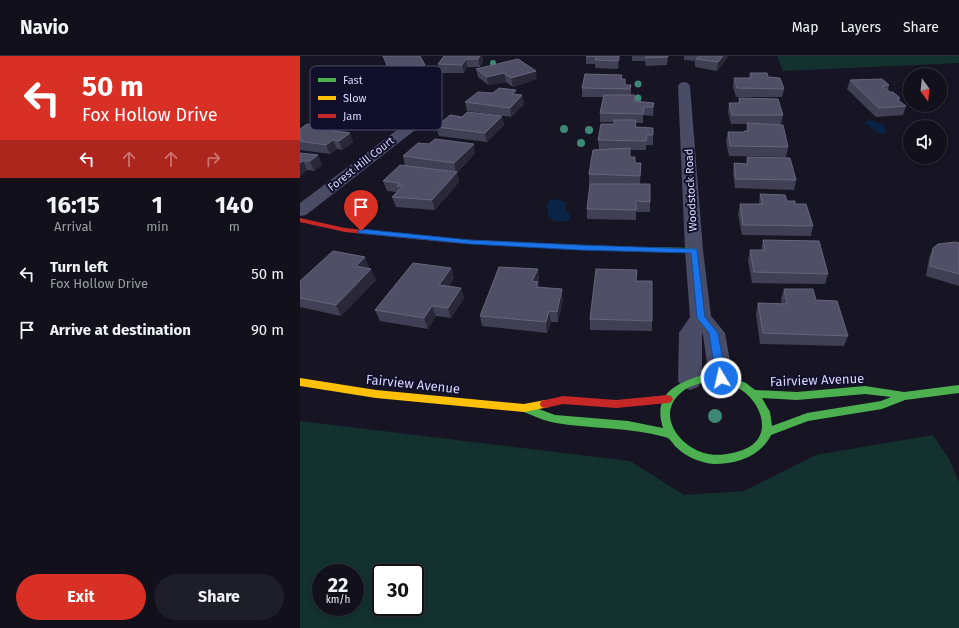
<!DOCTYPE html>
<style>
body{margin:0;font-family:"Fira Sans",sans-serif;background:#1e1e28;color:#f1f3f6;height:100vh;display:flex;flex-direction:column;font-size:15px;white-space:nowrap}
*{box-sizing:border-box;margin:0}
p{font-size:13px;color:#9c9da3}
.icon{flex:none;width:22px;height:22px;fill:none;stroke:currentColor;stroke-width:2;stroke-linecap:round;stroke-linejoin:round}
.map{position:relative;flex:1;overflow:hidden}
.drawer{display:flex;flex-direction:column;background:#11101b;width:300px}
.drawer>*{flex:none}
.guide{background:#d93025;color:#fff;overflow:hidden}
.needle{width:26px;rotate:165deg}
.tools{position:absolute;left:603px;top:12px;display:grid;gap:8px}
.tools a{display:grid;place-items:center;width:44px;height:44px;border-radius:50%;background:#11101b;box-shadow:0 2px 6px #0003,0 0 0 1px #30303a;font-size:20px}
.speed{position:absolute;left:12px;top:508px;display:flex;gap:8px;font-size:20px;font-weight:700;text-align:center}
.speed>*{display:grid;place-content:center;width:52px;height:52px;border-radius:50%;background:#11101b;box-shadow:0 2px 6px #0003,0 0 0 1px #30303a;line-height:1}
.speed small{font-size:10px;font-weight:400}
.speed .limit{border:2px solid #111;border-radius:6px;background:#fff;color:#111}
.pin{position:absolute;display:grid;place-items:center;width:34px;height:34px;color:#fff;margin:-41px -17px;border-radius:50% 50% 50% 0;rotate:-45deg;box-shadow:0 0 4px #0007}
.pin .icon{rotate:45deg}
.me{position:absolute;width:44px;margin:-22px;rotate:351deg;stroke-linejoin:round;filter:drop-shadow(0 0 3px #0008)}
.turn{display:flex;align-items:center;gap:14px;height:84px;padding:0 16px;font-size:18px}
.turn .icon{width:52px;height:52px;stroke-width:2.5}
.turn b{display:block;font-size:28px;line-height:34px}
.lanes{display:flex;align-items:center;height:38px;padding:0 16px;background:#0003;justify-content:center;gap:20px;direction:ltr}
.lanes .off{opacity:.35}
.eta{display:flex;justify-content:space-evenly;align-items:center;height:68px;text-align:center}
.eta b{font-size:24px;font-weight:700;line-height:28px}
.button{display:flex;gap:8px;margin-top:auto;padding:8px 16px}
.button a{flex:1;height:46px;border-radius:24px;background:#d93025;color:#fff;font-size:16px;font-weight:700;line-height:46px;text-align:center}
.button a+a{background:#1e1e28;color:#f1f3f6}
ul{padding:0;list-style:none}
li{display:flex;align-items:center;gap:12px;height:56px;padding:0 16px}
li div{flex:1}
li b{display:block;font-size:15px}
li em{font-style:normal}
header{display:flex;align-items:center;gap:24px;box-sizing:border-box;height:56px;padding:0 20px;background:#11101b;border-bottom:1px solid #30303a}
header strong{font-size:19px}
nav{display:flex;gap:22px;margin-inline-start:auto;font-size:14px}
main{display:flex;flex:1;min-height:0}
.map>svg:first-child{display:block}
.green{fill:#13312f;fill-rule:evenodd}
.water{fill:#092447}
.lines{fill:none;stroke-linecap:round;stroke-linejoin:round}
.street{fill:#4a4b65;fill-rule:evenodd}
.fast{fill:#4caf50;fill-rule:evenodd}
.slow{fill:#ffc107;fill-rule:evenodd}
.jam{fill:#c62828;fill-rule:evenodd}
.tree{fill:#3e8876}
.wall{fill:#413f53}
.shaded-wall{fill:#292738}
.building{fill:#514f65;stroke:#66657e}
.route{fill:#1a73e8;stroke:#114b97}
.labels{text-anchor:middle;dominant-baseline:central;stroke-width:4;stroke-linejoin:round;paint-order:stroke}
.far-street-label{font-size:11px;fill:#dad9ff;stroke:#120f2a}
.street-label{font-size:13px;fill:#dad9ff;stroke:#120f2a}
.key{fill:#120f2a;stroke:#4e4c6a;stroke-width:1}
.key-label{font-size:11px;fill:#dad9ff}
</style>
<header>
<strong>Navio</strong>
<nav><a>Map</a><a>Layers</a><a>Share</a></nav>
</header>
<main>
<section class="drawer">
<div class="guide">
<div class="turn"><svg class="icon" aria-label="left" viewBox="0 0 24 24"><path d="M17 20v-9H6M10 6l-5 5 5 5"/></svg><div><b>50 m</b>Fox Hollow Drive</div></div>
<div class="lanes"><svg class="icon" aria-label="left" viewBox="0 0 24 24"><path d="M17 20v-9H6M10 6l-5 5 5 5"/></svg><svg class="icon off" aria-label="ahead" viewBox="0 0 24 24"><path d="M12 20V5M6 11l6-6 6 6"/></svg><svg class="icon off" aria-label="ahead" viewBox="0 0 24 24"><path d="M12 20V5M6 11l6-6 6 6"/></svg><svg class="icon off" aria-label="right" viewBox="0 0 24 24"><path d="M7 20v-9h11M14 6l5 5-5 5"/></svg></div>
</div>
<div class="eta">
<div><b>16:15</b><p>Arrival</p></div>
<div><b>1</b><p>min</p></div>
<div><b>140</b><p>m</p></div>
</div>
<ul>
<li><svg class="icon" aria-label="left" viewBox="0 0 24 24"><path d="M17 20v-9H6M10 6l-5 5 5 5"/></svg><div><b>Turn left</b><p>Fox Hollow Drive</p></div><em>50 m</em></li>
<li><svg class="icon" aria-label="arrive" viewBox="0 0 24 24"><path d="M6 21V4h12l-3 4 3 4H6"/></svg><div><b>Arrive at destination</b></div><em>90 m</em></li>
</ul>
<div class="button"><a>Exit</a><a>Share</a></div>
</section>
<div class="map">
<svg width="659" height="572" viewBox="0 0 659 572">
<rect width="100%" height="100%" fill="#171524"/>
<g class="green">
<path d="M477 0H659V7L483 15Z"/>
<path d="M0 365 330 405 384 439 444 435 516 399 633 379 649 403 659 426V572H0ZM21 517H55V551H21ZM81 517H115V551H81Z"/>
</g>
<g class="water">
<path d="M570 64 584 69 586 77H578L564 66Z"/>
<path d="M255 143 266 146V155L269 157 270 161 268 165H254L248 160V154L246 150 249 147 248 146 249 144Z"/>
</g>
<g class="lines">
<g class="street">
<path d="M384 26 388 27 390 30 403 194 411 260 425 277 433 322 429 328 421 331 413 328 409 322 403 279 402 277V325L398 331 390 334 382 331 378 325 379 277 390 261 385 194 378 30 380 27Z"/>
<path d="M131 34 135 35 137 38 128 64 6 159 0 160V147L117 59 125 38 127 35Z"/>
</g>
<g class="fast">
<path d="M193 185 280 190 394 192 398 194 394 196 280 194 196 189 192 187Z"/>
<path d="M405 318 420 319 438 324 446 327 455 334 497 336 565 330 604 336 659 329V337L605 344 582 353 508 365 471 379C461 400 437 408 414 408 401 407 386 401 376 391 373 388 370 382 365 381 329 371 292 373 256 367 244 365 232 359 221 355L220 352 221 349 225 348 255 359 328 365 363 372C352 337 377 327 405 318ZM405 326C416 326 428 327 438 332 459 343 474 376 449 391 437 398 416 401 404 397 377 389 355 356 383 335 389 330 398 328 405 326ZM565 338 591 341 581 345 507 357 472 370 470 356 462 342 497 344Z"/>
</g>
<path class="slow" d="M0 322 76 334 224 348 245 344 249 345 250 348 249 351 224 356 76 342 0 330Z"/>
<g class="jam">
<path d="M0 162 45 172 155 183 196 185 200 187 196 189 155 187 45 176 0 166Z"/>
<path d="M368 339 371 340 373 343 371 346 368 347 316 352 263 348 245 352 241 351 240 348 241 345 263 340 316 344Z"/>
</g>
</g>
<g class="tree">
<circle cx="193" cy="7" r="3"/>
<circle cx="338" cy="28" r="3.5"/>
<circle cx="338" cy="42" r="3.5"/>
<circle cx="264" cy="73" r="4"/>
<circle cx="289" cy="74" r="4"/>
<circle cx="281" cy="87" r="4"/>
<circle cx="415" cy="360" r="7"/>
</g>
<g class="wall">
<path d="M83 0 127 17 104 21 102 18 90 20 86 8Z"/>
<path d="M144 0H182L183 5 180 11H167L164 17H140L138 8Z"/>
<path d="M286 0H320L318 13 295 12V8H286Z"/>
<path d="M332 0H368L367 9 346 10 345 5H332Z"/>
<path d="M384 0H429L417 15 395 11V5L384 4Z"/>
<path d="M176 13 237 23 213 31 206 26 188 29 178 21Z"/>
<path d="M450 17 468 21 484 33 482 41H436L433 31 434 22H449Z"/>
<path d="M322 23H325V29H331V39L335 45 354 47 353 60 343 59V67H336V71L353 72V89H346V94H330V101L335 107H341L340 128H350V156H336V164L287 163V153L290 128H289V118L299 93 298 84 314 68V66H300V57L303 41H282V32Z"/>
<path d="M550 24 589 29 588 35 600 42 599 45 606 50 603 59 576 61 547 33Z"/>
<path d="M30 25H78L77 26 82 35 69 43 77 44 79 51 87 61 78 68 73 67 67 72 44 69 47 76 50 77 53 86 42 94 37 93 30 98 0 94V73L19 70 26 65 24 58 56 46 62 42 29 38 26 29 30 27Z"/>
<path d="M193 37 222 39 224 48 211 61 167 55 165 46Z"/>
<path d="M439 42 483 59 481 68H458L488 91 486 101 429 100 426 85 428 76H443L444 75H446L447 68H431L428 56 429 47H438Z"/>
<path d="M202 60 204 69 187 86 139 80 136 71 162 61Z"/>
<path d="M0 97 18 99 22 109 14 115 7 114 0 120Z"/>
<path d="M175 97 157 117 159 126 135 154 96 151 92 141 97 136 87 135 83 125 105 110 103 100Z"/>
<path d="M447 101 496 124 494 134 435 132 433 117 434 107 446 108Z"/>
<path d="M460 138 495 148 513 170 511 180 442 179 438 158 440 148H459Z"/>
<path d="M463 184 528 218 525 228 452 227 448 204 450 194H461Z"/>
<path d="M659 187V230L626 220 629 202 633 192Z"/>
<path d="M69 211 68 212 76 224 41 260 0 251V225Z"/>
<path d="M151 212 154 222 149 230 161 232 164 242 151 262 136 260 128 273 80 265 75 254Z"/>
<path d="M238 213 239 223 238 226 239 232 263 243 258 266H251L247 277 182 270 180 260Z"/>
<path d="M484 233 516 244 548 280 544 290 460 288 456 258 458 247 482 248 481 243Z"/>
<path d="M290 263 352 265V275L290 274Z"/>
</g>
<g class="shaded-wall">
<path d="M180 0H182L183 5 180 11 178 3Z"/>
<path d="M319 0H320L318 13V5Z"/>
<path d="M423 0H429L417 15 418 6Z"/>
<path d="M166 3 167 11 164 17 162 9Z"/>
<path d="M125 9 127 17 104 21 101 13Z"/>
<path d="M100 10 102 18 90 20 88 11Z"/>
<path d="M236 15 237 23 213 31 211 22Z"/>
<path d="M75 17 78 25 73 28 79 26 82 35 69 43 66 35V22Z"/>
<path d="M204 17 206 26 188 29 187 21Z"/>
<path d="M216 34 217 43 212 38Z"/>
<path d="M222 39 224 48 211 61 210 52Z"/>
<path d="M77 44 79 53 71 59 68 50Z"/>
<path d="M84 52 87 61 78 68 75 59Z"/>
<path d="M70 58 73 67 67 72 64 63Z"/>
<path d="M202 60 204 69 187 86 185 77Z"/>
<path d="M44 68 47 77 34 75Z"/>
<path d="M50 77 53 86 42 94 39 85Z"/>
<path d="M33 84 37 93 30 98 26 89Z"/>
<path d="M174 88 175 97 157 117 159 126 135 154 132 144 156 117 154 107Z"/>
<path d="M18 99 22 109 14 115 10 105Z"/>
<path d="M3 105 7 114 0 120V107Z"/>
<path d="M65 201 69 211 60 220 56 210Z"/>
<path d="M151 212 154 222 142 239 139 229Z"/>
<path d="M71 213 76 224 41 260 36 249Z"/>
<path d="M238 213 239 223 238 226 239 236 232 225Z"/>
<path d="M161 232 164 242 151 262 148 252Z"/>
<path d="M262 233 263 243 258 266 257 256Z"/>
<path d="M132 250 136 260 128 273 124 262Z"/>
<path d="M249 255 251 266 247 277 246 266Z"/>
</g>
<g class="building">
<path d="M83 0H120L125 9 101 13 100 10 88 11Z"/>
<path d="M144 0H180L178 3H166L162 9 138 8Z"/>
<path d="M286 0H319L318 5 295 4 296 0Z"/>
<path d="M346 0H368V1L346 2Z"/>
<path d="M399 0H423L418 6 396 3Z"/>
<path d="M218 3 236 15 211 22 204 17 187 21 176 13Z"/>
<path d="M450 17H467L468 21 480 22 484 33 437 32 434 22H452Z"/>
<path d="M285 18 322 19 321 23H325V29H331L330 33 282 32Z"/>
<path d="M582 23 589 29 582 30 590 36H593L600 42 597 43 606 50 579 52 550 24Z"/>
<path d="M199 32 216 34 212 38 222 39 210 52 165 46 178 36 193 37Z"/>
<path d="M304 39H335L334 45 354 47 353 51H344L343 58 300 57Z"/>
<path d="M439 42 478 43 483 59H432L429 47H440Z"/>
<path d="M167 56 202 60 185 77 136 71 150 59 162 61Z"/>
<path d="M314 64H336L335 71 353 72V79H347L346 85 298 84 301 68H314Z"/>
<path d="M25 65 44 68 34 75 50 77 39 85 33 84 26 89 0 85V73L7 68 19 70Z"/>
<path d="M447 67 483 69 488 91 430 90 428 76H444V75H449Z"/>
<path d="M135 83 174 88 154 107 103 100 118 87 129 88Z"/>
<path d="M330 92V101H335V107H341L340 120 289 118 293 94Z"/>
<path d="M0 97 18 99 10 105H3L0 107Z"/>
<path d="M447 101 490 102 496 124 436 123 434 107 448 108Z"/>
<path d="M100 109 157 116 132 144 92 141 103 130H97L100 127 83 125Z"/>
<path d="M290 128H350V146L336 145V154L287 153Z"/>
<path d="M460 138 485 139 487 145H495V148H506L513 170 443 169 440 148H463Z"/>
<path d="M463 184 519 185 528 218 454 216 450 194H465Z"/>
<path d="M656 186 659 187V218L630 210 633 192 638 188Z"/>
<path d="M33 195 65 201 56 210 71 213 36 249 0 242V225Z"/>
<path d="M113 207 151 212 139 229 161 232 148 252 132 250 124 262 75 254Z"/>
<path d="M199 211 238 213 232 225 238 226 236 231 262 233 257 256 249 255 246 266 180 260Z"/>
<path d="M296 213 337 214 336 225H352V265L290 263Z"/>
<path d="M484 233H513L516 244 537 245 548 280 463 277 458 247 487 248Z"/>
</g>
<path class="route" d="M61 173 170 184 280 189 397 193 405 261 418 277 426 322 424 325H417L416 322 409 277 397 262 391 197 280 194 170 188 58 177V174Z"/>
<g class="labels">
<g class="far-street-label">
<text transform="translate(61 108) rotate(-38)">Forest Hill Court</text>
<text transform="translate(391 134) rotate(-93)">Woodstock Road</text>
</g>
<g class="street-label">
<text transform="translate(517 324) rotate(-2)">Fairview Avenue</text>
<text transform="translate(113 328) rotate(6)">Fairview Avenue</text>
</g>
</g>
<rect x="10" y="10" width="132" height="64" rx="6" class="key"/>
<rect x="18" y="22" width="18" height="4" fill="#4caf50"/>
<rect x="18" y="40" width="18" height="4" fill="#ffc107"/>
<rect x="18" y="58" width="18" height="4" fill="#c62828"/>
<g class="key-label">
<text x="43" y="28">Fast</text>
<text x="43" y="46">Slow</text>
<text x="43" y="64">Jam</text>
</g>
</svg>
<div class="tools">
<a><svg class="needle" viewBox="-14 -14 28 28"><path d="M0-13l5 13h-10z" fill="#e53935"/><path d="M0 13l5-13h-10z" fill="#9c9da3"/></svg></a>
<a><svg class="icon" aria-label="sound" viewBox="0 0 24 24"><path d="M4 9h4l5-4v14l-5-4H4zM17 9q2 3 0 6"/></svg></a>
</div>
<div class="speed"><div>22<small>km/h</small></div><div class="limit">30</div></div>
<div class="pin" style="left:61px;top:175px;background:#d93025"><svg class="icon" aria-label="arrive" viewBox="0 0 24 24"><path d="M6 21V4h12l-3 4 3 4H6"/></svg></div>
<svg class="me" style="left:421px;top:322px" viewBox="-20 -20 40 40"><circle r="17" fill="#1a73e8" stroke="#fff" stroke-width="3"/><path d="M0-11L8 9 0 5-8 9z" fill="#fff"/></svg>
</div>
</main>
